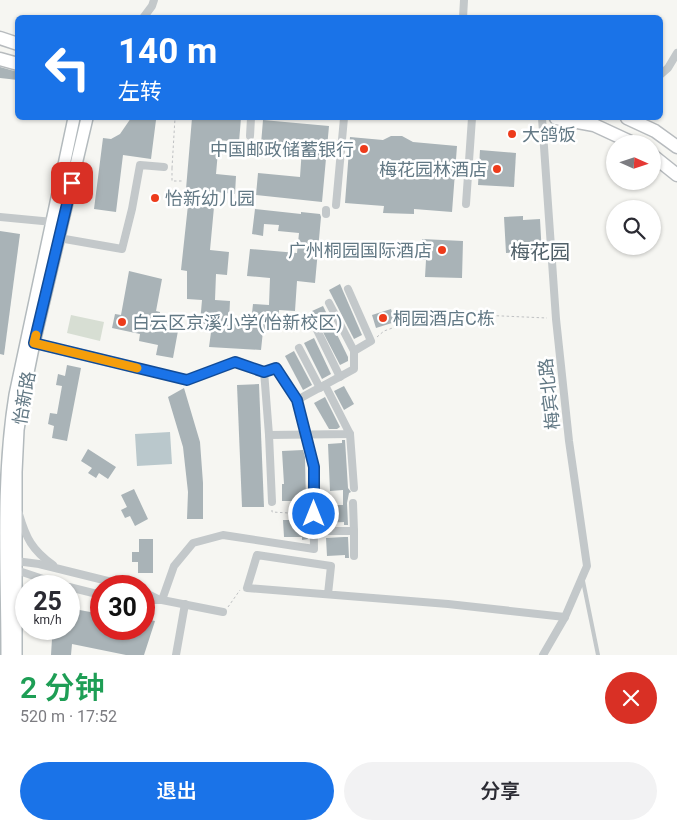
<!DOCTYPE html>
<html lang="zh">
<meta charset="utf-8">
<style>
body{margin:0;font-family:Roboto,"Noto Sans SC",sans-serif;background:#f2f2f3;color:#2b2b33;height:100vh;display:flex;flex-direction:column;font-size:19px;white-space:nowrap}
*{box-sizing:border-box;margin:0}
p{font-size:16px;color:#7c7c81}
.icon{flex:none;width:28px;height:28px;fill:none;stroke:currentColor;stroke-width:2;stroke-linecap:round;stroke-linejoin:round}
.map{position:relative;height:655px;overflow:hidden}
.drawer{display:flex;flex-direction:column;background:#fff;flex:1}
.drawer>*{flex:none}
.top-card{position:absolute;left:15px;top:15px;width:648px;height:105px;border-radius:8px;box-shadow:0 1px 4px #0004;background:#1a73e8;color:#fff;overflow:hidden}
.needle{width:32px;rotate:93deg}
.controls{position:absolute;left:606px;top:135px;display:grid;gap:10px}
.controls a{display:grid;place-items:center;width:55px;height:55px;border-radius:50%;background:#fff;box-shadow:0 1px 4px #0004;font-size:25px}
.speed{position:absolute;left:15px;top:575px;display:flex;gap:10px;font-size:25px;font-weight:700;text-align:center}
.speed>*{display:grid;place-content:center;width:65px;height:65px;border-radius:50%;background:#fff;box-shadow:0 1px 4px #0004;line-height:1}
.speed small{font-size:12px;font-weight:400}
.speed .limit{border:8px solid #d22;background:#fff;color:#111}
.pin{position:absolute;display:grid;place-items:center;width:42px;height:42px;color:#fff;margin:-21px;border-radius:10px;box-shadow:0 2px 8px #0006}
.me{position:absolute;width:55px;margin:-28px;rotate:0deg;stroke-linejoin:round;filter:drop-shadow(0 0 4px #0008)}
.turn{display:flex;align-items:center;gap:18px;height:105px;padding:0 20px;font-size:22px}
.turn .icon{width:65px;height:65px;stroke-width:2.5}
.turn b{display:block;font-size:35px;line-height:42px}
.round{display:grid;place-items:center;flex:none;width:52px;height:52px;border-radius:26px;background:#f2f2f3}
.headline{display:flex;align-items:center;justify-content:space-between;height:85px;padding:0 20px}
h1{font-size:30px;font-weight:600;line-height:38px;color:#1e9e55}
.button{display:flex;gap:10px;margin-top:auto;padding:10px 20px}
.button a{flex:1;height:58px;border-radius:30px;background:#1a73e8;color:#fff;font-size:20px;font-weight:600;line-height:58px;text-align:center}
.button a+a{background:#f2f2f3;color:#2b2b33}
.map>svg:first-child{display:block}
.green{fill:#d7ded3}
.water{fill:#bac8cc}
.building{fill:#a9b3b7}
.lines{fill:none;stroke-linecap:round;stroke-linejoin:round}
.secondary-casing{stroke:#b3babd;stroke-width:14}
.trunk-casing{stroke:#b7bbbe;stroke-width:15}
.path{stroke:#bfc1c3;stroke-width:1;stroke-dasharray:2.5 2.5;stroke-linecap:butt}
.service{stroke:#c3c8ca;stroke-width:4}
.minor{stroke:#c3c8ca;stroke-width:8}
.secondary{stroke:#fff;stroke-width:11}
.trunk{stroke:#fff;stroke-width:12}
.route-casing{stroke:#114b97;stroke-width:12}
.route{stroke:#1a73e8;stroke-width:9}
.slow{stroke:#f59e0b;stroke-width:9}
.poi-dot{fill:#ed3b1b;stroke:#fff;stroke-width:2}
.labels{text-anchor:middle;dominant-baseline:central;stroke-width:5;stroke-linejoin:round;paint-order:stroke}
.poi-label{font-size:18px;fill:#637985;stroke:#fff;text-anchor:start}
.street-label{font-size:18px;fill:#637985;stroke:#fff}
.quarter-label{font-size:20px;fill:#51616a;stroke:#fff}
</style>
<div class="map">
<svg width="677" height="655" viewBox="0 0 677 655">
<rect width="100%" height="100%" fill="#f6f6f2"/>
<path class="green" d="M71 315 104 322 100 341 67 333Z"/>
<path class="water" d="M170 432 172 464 137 466 135 434Z"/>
<g class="building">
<path d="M0 67 18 72V80L0 78Z"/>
<path d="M131 118 156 120 151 159 123 155 116 212 94 209 103 138 111 139 120 134Z"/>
<path d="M192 118H241L239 142 219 140 216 174 236 176 235 194 186 189Z"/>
<path d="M263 120 329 126 322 202 256 195 258 173 300 177 302 148 261 144Z"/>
<path d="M391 136H402L413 142 457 146 452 212 414 209V214L383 213 384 206 345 203 350 137 383 140Z"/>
<path d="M480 150 516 153 514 187 478 185Z"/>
<path d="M188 205 214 207 210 250 229 252 227 275 216 274 215 300 230 301 229 321 251 322 253 304 269 305 270 278 247 276 250 249 297 253 299 233 278 231 279 225 264 224 263 236 252 234 255 209 301 214V212L320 214 321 217 315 283 297 281 295 311 279 310 278 332 263 331 261 350 209 347 212 325 200 323 202 300 187 299V271L181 270Z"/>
<path d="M523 216V220L540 219 542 256 529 257V252L506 253 504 217Z"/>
<path d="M0 231 20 234 4 355 0 354Z"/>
<path d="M422 239 463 241 462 278 425 277 426 260H421Z"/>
<path d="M129 271 162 279 156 311 160 312V316L180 320 173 358 156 355 158 345 139 341 140 334 112 328 115 314 121 315Z"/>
<path d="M340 284 362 335 354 339 329 290Z"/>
<path d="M323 306 348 357V361L340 365 312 311Z"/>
<path d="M391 309 395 322 376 328 372 315Z"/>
<path d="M314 338 331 374 322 379 304 343Z"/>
<path d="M294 351 312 385 303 390 285 356Z"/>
<path d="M67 365 81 368 67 441 52 438 54 426 48 424 50 413 57 414 62 386 56 385 58 374 65 376Z"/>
<path d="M259 384 264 507H242L237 385Z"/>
<path d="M344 386 354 404 344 410 334 391Z"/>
<path d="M184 388 200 442 203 483V519H187L188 492 183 447 168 397Z"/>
<path d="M325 397 340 427 337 429H329L314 403Z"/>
<path d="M342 440H345L348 488 351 492 349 493 347 503 348 525H344V522L326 523 325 505H343V490L330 491 328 444 342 443Z"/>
<path d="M88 449 116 467 108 479 99 473 96 478 88 473 92 468 81 461Z"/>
<path d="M303 450 305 457 306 503H300V501H282V484H284L282 451Z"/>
<path d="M134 489 148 519 135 526 130 516 125 518 121 510 127 507 121 495Z"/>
<path d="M301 516H307L308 539 302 540V537H284L283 520H301Z"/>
<path d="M344 537H348L349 558H345V555L327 556 326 538Z"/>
<path d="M139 539H153V573H138V562H132V552H139Z"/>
<path d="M69 608 101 614V629H144V619L155 621 144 655H126L72 644 71 655H51L52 639 41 637 43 629H69Z"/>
</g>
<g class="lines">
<g class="secondary-casing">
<g id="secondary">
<path d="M7 655C7 569 1 481 15 395L74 118"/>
<path d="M16 655V472L18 430 24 392 34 343 87 118"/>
</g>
</g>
<g class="trunk-casing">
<g id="trunk">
<path d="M0 38 18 44"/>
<path d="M0 59 18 64"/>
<path d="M556 118 594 125 635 144"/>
<path d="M627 118 655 131 677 147"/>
<path d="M652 155 677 175"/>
</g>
</g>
<g class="path">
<path d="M172 168 175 118"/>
<path d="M172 168V181H183"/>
<path d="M377 337 384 331 435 313 547 318"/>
<path d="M272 510V512L306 514"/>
<path d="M228 607 240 590"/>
</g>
<path class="service" d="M583 581 598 655"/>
<g class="minor">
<path d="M143 18 152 6 154 0"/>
<path d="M463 18 464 0"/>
<path d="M660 75 668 68 677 53"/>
<path d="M542 118 556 319 569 441 587 566 565 617 543 655"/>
<path d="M250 136 251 118"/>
<path d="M466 204 472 118"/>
<path d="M336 205 344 118"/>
<path d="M326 214V210"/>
<path d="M0 217 53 222"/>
<path d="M59 238 122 249 132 209 140 165 164 167"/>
<path d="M329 303 354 351"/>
<path d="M317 330 340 377"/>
<path d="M31 342 187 380 235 362 264 371 276 368 297 400 313 467 314 549 223 535 193 543 174 566 162 600"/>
<path d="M299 348 320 388"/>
<path d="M264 371 269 435 350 434 325 385"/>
<path d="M297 400 354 369V351L371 341 348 289"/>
<path d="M350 434 354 488"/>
<path d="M269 435 272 502"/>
<path d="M19 514C26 538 32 550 53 565"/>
<path d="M314 531H354L353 503"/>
<path d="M354 531V556"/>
<path d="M13 562 16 561 39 564 128 586"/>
<path d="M13 569 64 586"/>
<path d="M69 587 101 595"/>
<path d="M144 592 158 599"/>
<path d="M328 594 331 566 257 555 247 588 448 604 565 617"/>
<path d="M144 600H162L223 612"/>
<path d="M19 621 26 605"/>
<path d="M176 655 185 604"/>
</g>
<use href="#secondary" class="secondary"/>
<use href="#trunk" class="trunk"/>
</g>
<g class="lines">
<g class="route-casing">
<path id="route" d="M72 183 34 343 187 380 235 362 264 372 276 368 297 400 314 467V514"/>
</g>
<use href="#route" class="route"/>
<path class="slow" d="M36 335 34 343 137 368"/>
</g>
<g class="poi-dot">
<circle cx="512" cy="134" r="5"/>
<circle cx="364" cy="149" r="5"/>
<circle cx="497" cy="169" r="5"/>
<circle cx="155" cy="198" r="5"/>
<circle cx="442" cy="250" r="5"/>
<circle cx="383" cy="318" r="5"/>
<circle cx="122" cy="322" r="5"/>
</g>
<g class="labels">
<g class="poi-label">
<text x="522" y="134">大鸽饭</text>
<text x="354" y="149" text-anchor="end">中国邮政储蓄银行</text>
<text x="487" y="169" text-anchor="end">梅花园林酒店</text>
<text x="165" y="198">怡新幼儿园</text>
<text x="432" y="250" text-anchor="end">广州桐园国际酒店</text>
<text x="393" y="318">桐园酒店C栋</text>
<text x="132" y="322">白云区京溪小学(怡新校区)</text>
</g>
<g class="street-label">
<text transform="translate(549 394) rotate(-96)">梅宾北路</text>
<text transform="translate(24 398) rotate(-80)">怡新路</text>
</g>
<g class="quarter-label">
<text x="540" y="252">梅花园</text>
</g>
</g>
</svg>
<div class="controls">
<a><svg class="needle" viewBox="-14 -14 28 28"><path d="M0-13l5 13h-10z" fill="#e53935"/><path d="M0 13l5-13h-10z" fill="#7c7c81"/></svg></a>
<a><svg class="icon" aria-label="search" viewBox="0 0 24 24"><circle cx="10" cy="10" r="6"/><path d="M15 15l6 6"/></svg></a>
</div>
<div class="speed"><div>25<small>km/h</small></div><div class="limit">30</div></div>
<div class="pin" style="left:72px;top:183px;background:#d93025"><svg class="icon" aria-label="arrive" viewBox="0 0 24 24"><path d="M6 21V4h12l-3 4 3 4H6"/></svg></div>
<svg class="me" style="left:314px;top:514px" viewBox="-20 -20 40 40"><circle r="17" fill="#1a73e8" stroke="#fff" stroke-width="3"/><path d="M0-11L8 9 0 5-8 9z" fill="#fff"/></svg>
<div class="top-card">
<div class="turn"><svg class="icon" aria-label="left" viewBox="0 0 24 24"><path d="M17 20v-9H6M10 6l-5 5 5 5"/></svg><div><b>140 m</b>左转</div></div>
</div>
</div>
<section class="drawer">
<div class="headline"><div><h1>2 分钟</h1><p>520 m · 17:52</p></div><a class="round" style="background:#d93025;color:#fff"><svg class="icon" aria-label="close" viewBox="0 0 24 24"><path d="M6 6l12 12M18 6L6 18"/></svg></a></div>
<div class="button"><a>退出</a><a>分享</a></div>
</section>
